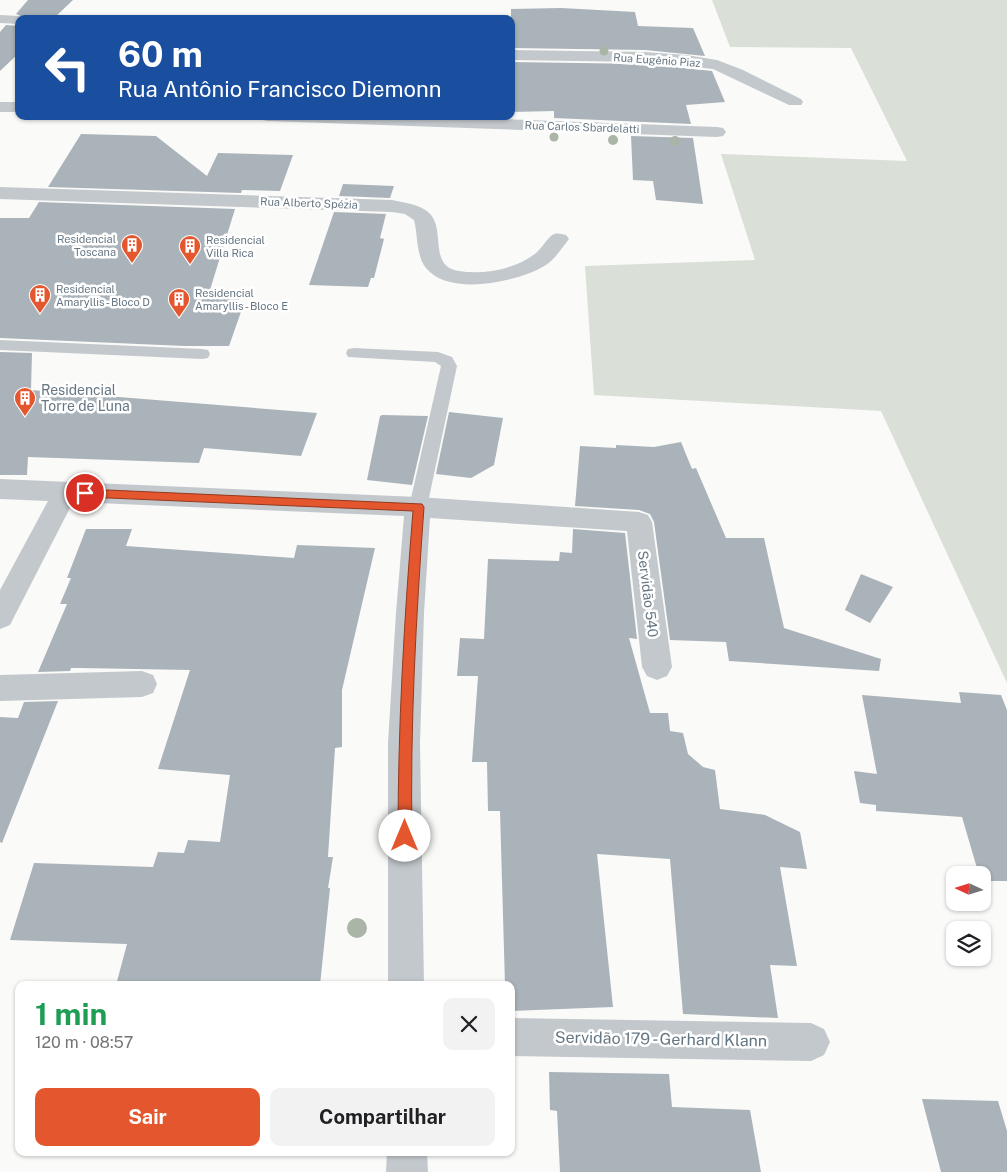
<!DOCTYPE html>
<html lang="pt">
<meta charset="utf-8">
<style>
body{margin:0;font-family:"Public Sans",sans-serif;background:#f2f2f2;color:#202124;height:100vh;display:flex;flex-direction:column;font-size:19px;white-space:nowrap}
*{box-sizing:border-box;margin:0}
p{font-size:16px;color:#757577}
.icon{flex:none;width:28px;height:28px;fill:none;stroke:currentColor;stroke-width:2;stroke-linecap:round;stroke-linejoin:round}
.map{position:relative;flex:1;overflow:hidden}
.side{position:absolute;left:15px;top:981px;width:500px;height:175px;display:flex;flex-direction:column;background:#fff;border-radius:10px;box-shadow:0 1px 4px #0004}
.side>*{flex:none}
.guide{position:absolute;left:15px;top:15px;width:500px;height:105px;border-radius:10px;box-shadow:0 1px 4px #0004;background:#1a4fa0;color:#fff;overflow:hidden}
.needle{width:32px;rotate:274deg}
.tools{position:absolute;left:946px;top:866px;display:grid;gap:10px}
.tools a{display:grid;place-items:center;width:45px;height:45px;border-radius:10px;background:#fff;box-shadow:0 1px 4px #0004;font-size:25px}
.pin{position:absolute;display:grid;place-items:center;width:42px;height:42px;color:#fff;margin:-21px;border:2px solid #fff;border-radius:50%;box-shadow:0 1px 5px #0007}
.me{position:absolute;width:55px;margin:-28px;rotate:0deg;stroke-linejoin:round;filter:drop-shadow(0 0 4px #0008)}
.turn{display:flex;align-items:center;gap:18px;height:105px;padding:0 20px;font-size:22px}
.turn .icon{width:65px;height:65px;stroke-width:2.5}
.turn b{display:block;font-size:35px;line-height:42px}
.round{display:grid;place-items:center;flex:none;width:52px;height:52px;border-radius:10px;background:#f2f2f2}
.overview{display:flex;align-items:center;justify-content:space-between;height:85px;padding:0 20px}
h1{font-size:30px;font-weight:700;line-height:38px;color:#1e9e55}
.cta{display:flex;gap:10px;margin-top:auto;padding:10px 20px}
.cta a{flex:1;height:58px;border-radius:10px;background:#e4572e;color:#fff;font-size:20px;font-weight:700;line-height:58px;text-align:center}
.cta a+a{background:#f2f2f2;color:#202124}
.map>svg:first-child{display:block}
.green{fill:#dadfd7}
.building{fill:#aab3b9}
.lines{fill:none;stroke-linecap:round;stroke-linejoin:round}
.service{fill:#c3c8cc;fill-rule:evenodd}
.minor{fill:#c3c8cc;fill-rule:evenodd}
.tree{fill:#aab4a7}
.route{fill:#e4572e;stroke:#94391e}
.labels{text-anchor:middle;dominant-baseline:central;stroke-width:5;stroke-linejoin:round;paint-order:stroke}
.far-street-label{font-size:11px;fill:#657683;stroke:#fff}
.far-poi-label{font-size:11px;fill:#657683;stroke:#fff;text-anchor:start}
.poi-label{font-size:14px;fill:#657683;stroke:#fff;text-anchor:start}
.street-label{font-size:14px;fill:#657683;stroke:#fff}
.near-street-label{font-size:16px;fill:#657683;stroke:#fff}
</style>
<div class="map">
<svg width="1007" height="1172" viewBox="0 0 1007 1172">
<rect width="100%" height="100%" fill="#fafaf8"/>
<path class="green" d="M712 0H1007V683L881 411 594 395 585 266 755 260 721 154 907 161 851 48 730 47Z"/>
<g class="building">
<path d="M28 0H73L53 19H27L16 14Z"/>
<path d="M561 8 635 12 638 26 693 28 705 56 645 50 511 48V9Z"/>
<path d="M6 25 19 26V53L0 71V32Z"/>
<path d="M511 62 645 64 712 71 725 102 686 105 691 124 554 118V111L511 112Z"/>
<path d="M81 134 156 136 207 176 218 153 293 155 280 191 242 190 241 193 48 187Z"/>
<path d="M631 136 693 138 703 204 656 200 653 181 633 180Z"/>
<path d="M343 184 394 186 390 198 339 196Z"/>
<path d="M39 202 235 209 209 293 241 294 236 309H242L229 346H185L0 338V218H29Z"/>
<path d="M334 212 386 214 380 238 384 239 374 278H371L368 287 309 285Z"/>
<path d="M0 352 32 353 31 390 317 413 301 456 204 448 199 463 28 457 27 475H0Z"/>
<path d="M449 412 503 418 494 465 471 478 436 474Z"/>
<path d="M382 415 428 416 412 485 367 480 380 416Z"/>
<path d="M681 442 692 469 696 468 726 538H764L784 628 881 659 879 671 729 661 726 642 670 640 654 522 650 514 639 510 575 506 580 446 616 448V445L654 447Z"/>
<path d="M86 529H132L126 546 294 558 297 545 375 548 342 690V747L335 748 328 857H333L328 888H330L320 985H116L127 944 10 940 34 863 153 867 158 852 184 853 188 840 220 842 230 775 158 769 190 670 80 668H71L70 671 38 672 67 604H60L71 578H67Z"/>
<path d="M573 529 625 533 637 639 629 638 650 713H668L670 731 683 733 688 754 703 767 715 770 720 809 765 815 800 832 807 869 780 867 797 966 770 965 778 1018 683 1014 670 859 597 854 613 1007 511 1011V985H505L500 811H488L487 762H472L478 676H457L460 638 484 639 488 559 559 561 560 552 572 553Z"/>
<path d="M861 574 893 587 870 623 845 610Z"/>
<path d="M959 692 1001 695 1007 710V881H982V875H979L962 817 876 811V805L860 803 854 771 877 774 862 695 961 703Z"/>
<path d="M58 701 2 843 0 842V717L18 718 24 702Z"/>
<path d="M549 1072 669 1074 672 1107 750 1110 761 1172H560L557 1111 550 1110Z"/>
<path d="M922 1099 998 1101 1007 1131V1172H941Z"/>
</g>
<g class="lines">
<g class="service">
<path d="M0 340 202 349 208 350 210 354 208 358 202 359 0 350Z"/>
<path d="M354 348 438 352 452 357 457 366 427 507 425 512 418 514 411 512 409 507 441 366 435 362 348 357 346 353 348 349Z"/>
</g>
<g class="minor">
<path d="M0 15 19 16 25 19H19V24L0 23Z"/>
<path d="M511 50 645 52 686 55 717 60 743 70 801 99 803 102 801 105H789L713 69 645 62 511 60Z"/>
<rect x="0" y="102" width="19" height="10"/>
<path d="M260 116H416L717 127 723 128 726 132 723 136 717 137 268 121 262 120Z"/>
<path d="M0 187 392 200C404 203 422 204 431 215 445 232 429 267 459 271 483 275 517 269 536 253 542 248 546 240 551 236 556 232 561 234 566 235L569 239C562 248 555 259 546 265 519 282 449 297 426 268 416 256 418 235 414 220L405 214 392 212 0 199Z"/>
<path d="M0 479 418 497 639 512 648 515 652 522 672 667 667 676 657 680 647 676 642 667 627 531 430 518 424 613 420 743 424 985H388V743L396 613 404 516 73 502 10 625 0 629V590L48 501 0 499Z"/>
<path d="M142 671 153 675 157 684 153 693 142 697 0 701V675Z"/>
<path d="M511 1018 811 1023 824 1029 830 1042 824 1055 811 1061 511 1056Z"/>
<path d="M387 1152H427L428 1172H386Z"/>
</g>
</g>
<g class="tree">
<circle cx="604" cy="51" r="4.5"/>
<circle cx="554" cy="137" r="4.5"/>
<circle cx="613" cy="140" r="5"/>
<circle cx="675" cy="141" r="5"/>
<circle cx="357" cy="928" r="10"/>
</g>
<path class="route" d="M85 489 422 504 424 507C416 617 410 726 412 836L409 841 405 843 400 841 398 836C398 727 404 619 413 511L85 497 80 493Z"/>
<defs>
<g id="building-pin" transform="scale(1.125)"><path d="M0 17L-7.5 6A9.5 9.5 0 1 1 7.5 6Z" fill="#e4572e" stroke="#fff"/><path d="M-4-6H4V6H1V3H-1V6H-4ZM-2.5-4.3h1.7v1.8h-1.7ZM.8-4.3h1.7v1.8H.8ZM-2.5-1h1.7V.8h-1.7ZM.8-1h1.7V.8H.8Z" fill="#fff"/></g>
</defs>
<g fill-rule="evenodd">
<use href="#building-pin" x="132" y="245"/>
<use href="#building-pin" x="190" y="246"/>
<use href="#building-pin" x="40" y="295"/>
<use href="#building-pin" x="179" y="299"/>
<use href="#building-pin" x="25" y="398"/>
</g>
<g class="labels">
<g class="far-street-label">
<text transform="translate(657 60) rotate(4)">Rua Eugênio Piaz</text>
<text transform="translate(582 127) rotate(2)">Rua Carlos Sbardelatti</text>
<text transform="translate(309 203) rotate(2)">Rua Alberto Spézia</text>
</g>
<g class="far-poi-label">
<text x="116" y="239" text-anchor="end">Residencial<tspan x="116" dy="13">Toscana</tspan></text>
<text x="206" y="240">Residencial<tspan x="206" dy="13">Villa Rica</tspan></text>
<text x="56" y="289">Residencial<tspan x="56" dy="13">Amaryllis - Bloco D</tspan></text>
<text x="195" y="293">Residencial<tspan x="195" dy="13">Amaryllis - Bloco E</tspan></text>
</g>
<g class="poi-label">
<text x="41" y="390">Residencial<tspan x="41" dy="16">Torre de Luna</tspan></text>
</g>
<g class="street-label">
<text transform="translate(648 594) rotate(83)">Servidão 540</text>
</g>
<g class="near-street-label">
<text transform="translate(661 1039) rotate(1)">Servidão 179 - Gerhard Klann</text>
</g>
</g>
</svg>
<div class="tools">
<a><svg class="needle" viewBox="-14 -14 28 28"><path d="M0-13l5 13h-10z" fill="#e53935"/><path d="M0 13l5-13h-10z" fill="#757577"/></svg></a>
<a><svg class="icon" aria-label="layers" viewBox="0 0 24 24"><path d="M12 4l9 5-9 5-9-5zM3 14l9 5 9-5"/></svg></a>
</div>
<div class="pin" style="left:85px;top:493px;background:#d93025"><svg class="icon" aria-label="arrive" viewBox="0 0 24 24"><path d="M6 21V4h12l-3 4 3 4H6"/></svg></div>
<svg class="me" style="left:405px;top:836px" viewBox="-20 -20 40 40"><circle r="19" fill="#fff"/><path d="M0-13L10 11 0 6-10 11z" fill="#e4572e"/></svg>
<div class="guide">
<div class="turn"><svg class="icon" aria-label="left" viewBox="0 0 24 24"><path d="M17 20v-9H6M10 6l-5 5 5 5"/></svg><div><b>60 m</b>Rua Antônio Francisco Diemonn</div></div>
</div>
<section class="side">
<div class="overview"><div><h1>1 min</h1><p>120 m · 08:57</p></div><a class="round"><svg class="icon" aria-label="close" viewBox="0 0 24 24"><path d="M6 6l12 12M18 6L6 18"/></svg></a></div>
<div class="cta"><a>Sair</a><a>Compartilhar</a></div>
</section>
</div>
